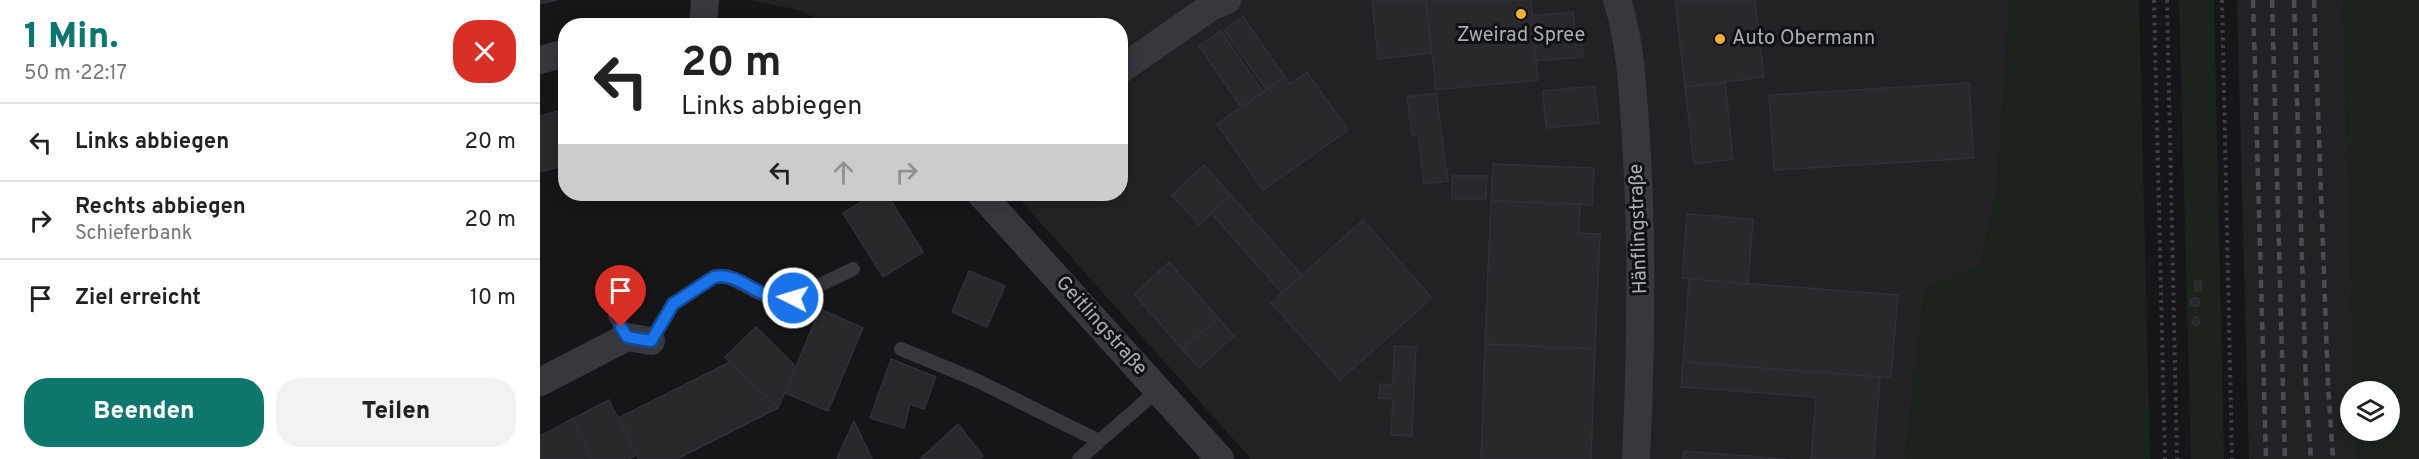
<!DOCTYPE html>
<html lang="de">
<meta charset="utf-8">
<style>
body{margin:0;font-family:Overpass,sans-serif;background:#f2f2f2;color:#222;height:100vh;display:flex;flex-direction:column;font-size:22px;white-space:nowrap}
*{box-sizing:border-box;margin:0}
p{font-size:20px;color:#767676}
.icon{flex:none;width:33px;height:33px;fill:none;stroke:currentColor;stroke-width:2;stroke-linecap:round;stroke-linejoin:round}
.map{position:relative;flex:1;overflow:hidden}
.side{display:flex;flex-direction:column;background:#fff;width:540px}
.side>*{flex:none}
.top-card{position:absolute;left:18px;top:18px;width:570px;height:183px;border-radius:24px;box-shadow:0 3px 15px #0003;background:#fff;color:#222;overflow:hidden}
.buttons{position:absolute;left:1800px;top:381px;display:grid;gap:12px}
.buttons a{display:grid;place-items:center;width:60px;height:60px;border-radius:50%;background:#fff;box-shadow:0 3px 15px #0003;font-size:30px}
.pin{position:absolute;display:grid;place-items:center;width:51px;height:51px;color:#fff;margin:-62px -26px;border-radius:50% 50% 50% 0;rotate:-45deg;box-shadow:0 0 6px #0007}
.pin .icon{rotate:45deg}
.me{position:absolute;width:66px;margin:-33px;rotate:275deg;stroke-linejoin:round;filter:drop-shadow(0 0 4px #0008)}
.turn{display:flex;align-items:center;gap:21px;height:126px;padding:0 24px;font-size:27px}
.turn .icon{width:78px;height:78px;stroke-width:2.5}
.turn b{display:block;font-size:42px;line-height:51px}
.lanes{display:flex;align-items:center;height:57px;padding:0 24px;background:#0003;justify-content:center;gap:30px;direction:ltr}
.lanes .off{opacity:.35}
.round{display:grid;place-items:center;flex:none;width:63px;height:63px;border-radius:24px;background:#f2f2f2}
.headline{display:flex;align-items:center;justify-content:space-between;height:102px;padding:0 24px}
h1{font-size:36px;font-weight:800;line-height:45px;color:#0f766e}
.primary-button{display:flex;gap:12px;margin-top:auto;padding:12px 24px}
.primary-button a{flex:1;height:69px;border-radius:24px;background:#0f766e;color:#fff;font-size:24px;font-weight:800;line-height:69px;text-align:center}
.primary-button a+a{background:#f2f2f2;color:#222}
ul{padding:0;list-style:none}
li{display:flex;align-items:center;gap:18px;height:78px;padding:0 24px;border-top:2px solid #e0e0e0}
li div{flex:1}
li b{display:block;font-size:22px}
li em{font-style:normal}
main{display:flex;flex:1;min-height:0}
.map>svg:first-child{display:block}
.built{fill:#222225}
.green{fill:#1c231d}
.building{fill:#29292c;stroke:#303034;stroke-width:1.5}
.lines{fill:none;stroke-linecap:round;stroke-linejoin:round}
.path{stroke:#3d3f44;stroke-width:4;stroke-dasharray:3 4.5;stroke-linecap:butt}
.lane{stroke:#37383d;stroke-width:14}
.street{stroke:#37383d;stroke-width:28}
.rail{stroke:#4a4c52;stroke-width:4.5;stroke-dasharray:8 6;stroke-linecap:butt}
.route-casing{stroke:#114b97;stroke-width:15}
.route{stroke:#1a73e8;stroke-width:10}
.poi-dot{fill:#f2b134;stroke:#111113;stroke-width:2}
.labels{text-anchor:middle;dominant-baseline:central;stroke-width:6;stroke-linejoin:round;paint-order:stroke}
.poi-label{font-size:20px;fill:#a8adb8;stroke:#111113}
.street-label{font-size:20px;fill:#a8adb8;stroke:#111113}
</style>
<main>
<section class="side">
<div class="headline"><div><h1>1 Min.</h1><p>50 m · 22:17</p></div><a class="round" style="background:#d93025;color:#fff"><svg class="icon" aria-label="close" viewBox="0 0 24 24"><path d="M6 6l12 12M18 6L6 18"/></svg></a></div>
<ul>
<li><svg class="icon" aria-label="left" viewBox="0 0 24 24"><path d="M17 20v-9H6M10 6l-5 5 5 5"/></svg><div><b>Links abbiegen</b></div><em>20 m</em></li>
<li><svg class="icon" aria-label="right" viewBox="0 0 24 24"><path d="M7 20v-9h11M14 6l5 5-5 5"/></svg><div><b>Rechts abbiegen</b><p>Schieferbank</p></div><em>20 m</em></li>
<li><svg class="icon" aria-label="arrive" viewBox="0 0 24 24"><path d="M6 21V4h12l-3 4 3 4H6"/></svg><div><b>Ziel erreicht</b></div><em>10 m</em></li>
</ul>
<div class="primary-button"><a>Beenden</a><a>Teilen</a></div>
</section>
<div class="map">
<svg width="1879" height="459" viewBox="0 0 1879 459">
<rect width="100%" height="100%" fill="#161618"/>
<g class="built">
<path d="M210 0H1470L1457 191 1440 266 1385 288 1365 459H711L475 194H580V26L291 25 258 10Z"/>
<path d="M1697 0H1803L1814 391 1810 392V430L1816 431 1818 459H1709Z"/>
</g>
<g class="green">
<path d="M1470 0H1599L1610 459H1365L1385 288 1440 265 1457 191Z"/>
<path d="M1639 0H1674L1684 459H1651Z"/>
<path d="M1803 0H1879V459H1818L1816 431 1850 430V392L1814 391Z"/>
</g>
<g class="building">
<path d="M0 0H17L0 4Z"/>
<path d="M832 0H886L892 53 838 59Z"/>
<path d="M886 0H991L998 80 896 90Z"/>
<path d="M1135 0H1215L1224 77 1145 87Z"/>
<path d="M1033 12 1035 28 1032 29 1033 40 1042 39 1043 57 996 61 992 16Z"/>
<path d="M703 17 745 77 726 89 684 30Z"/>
<path d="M681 31 723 92 701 107 659 46Z"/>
<path d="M767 72 808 130 723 190 677 124 745 77 750 84Z"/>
<path d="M1185 83 1193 159 1154 164 1145 87Z"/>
<path d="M1429 83 1434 158 1234 170 1229 95Z"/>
<path d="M1055 86 1059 123 1006 128 1003 91Z"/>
<path d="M896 93 908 181 884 184 878 135 872 136 867 97Z"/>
<path d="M26 109V165L0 172V116Z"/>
<path d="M953 164 1054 168 1052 205 951 201Z"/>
<path d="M664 165 691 195 659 225 632 195Z"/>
<path d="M912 176H947L946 199H912Z"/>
<path d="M334 194H347L383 252 343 277 303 213Z"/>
<path d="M691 195 762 275 742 293 671 213Z"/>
<path d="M951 201 1040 204 1039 233 1060 234 1055 349 945 344Z"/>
<path d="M1147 214 1213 219 1208 284 1142 278Z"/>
<path d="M823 220 892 298 800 380 731 303Z"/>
<path d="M629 262 678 318 642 349 594 294Z"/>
<path d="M429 271 465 286 447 327 412 312Z"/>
<path d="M1149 279 1358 295 1351 378 1143 362Z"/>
<rect x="1655" y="281" width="6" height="10"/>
<circle cx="1655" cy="302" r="4.5"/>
<path d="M280 309 323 328 288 411 245 393Z"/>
<circle cx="1656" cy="321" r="4"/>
<path d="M678 318 694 336 659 368 642 349Z"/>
<path d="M216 327 256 367 238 408 185 357Z"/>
<path d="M945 344 1055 349 1051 459H941Z"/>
<path d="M854 346 876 347 872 436 851 435 853 399 839 398 840 384 853 385Z"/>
<path d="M351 359 396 377 384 409 370 404 364 428 330 418Z"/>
<path d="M190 362 238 408 137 459H99L78 418Z"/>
<path d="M1143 362 1340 377 1334 459H1271L1276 397 1141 387Z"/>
<path d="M69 400 97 455 88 459H52L32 419Z"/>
<path d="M32 419 52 459H0V436Z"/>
<path d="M314 421 332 459 297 458Z"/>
<path d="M418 424 443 456 439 459H380Z"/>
<path d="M1144 451 1248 459H1143Z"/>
</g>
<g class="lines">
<g class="path">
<path d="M1614 0 1625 459"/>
<path d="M1627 0 1637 459"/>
<path d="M1682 0 1692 459"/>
</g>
<g class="lane">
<path d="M75 316 87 337"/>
<path d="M111 341 133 304 174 277 186 276 221 294 232 298H253L313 269"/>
<path d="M361 349 436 380 559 441"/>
<path d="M539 459 618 390"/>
</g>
<g class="street">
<path d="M1077 0C1091 42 1093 95 1096 140 1103 247 1101 352 1096 459"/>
<path d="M163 26 165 0"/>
<path d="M0 60 26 53"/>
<path d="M580 70 672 6 687 0"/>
<path d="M441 194 680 459"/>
<path d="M0 382 87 337 111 341"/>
</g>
<g class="rail">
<path d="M1713 0 1726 459"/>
<path d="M1732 0 1745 459"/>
<path d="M1754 0 1766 387 1771 459"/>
<path d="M1774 0 1788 385 1793 459"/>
</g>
</g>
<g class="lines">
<g class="route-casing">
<path id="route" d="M81 327 87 337 111 341 133 304 174 277C201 271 220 304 253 298"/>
</g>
<use href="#route" class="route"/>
</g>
<g class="poi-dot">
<circle cx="981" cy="14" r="6"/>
<circle cx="1180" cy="39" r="6"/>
</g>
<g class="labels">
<g class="poi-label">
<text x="981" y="36">Zweirad Spree</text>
<text x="1192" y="39" text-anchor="start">Auto Obermann</text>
</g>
<g class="street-label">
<text transform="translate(1099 229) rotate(-92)">Hänflingstraße</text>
<text transform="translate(561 326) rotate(48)">Geitlingstraße</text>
</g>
</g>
</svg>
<div class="buttons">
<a><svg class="icon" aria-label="layers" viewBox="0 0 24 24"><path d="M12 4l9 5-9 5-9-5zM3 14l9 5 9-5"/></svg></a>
</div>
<div class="pin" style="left:81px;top:327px;background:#d93025"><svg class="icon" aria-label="arrive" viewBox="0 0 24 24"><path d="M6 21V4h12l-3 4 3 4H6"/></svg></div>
<svg class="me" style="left:253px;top:298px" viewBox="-20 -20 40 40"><circle r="17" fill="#1a73e8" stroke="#fff" stroke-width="3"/><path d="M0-11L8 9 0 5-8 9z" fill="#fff"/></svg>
<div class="top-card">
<div class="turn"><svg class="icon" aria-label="left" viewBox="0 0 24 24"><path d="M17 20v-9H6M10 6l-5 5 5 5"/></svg><div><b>20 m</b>Links abbiegen</div></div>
<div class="lanes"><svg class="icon" aria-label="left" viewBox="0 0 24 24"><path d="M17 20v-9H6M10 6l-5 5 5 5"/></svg><svg class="icon off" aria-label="ahead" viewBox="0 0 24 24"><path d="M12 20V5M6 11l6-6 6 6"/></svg><svg class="icon off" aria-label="right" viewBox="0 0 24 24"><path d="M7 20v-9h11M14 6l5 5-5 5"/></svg></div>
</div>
</div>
</main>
